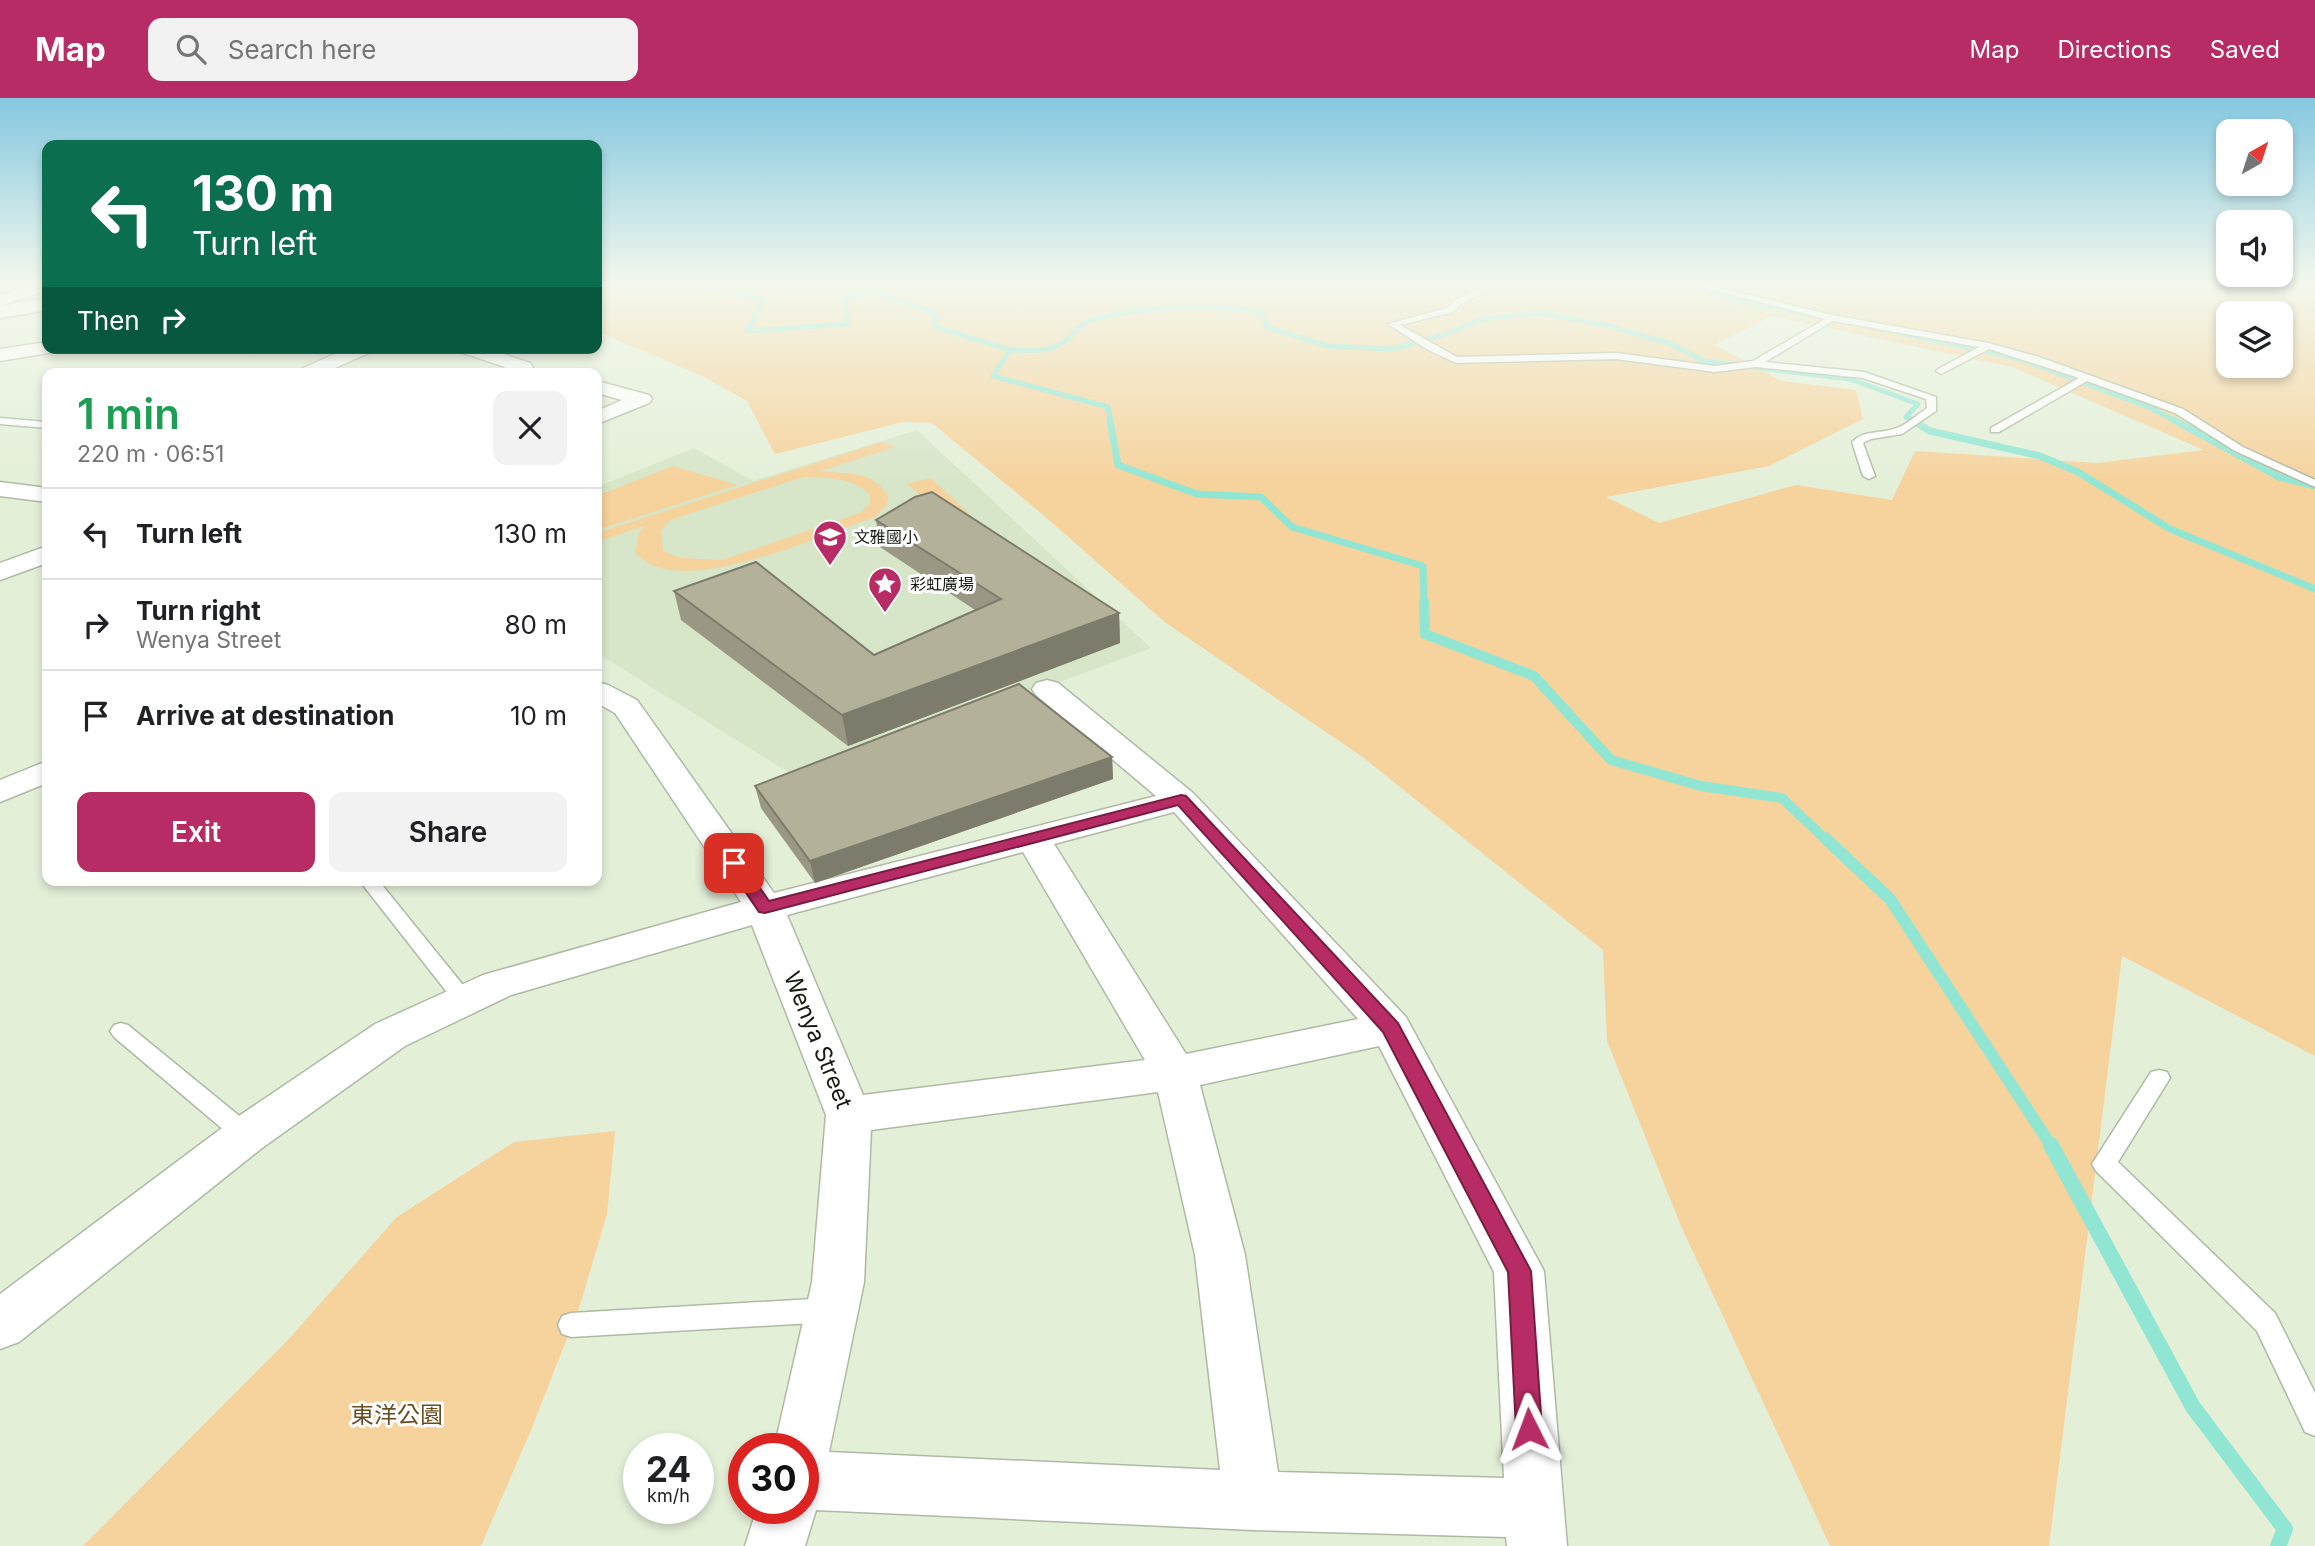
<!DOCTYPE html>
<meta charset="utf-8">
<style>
body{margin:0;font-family:Inter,"Noto Sans TC",sans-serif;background:#f2f2f2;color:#202124;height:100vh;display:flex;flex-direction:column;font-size:26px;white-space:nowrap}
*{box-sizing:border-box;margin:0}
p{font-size:23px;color:#757577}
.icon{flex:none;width:38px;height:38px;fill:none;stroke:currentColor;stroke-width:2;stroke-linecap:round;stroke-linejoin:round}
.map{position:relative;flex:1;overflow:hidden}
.drawer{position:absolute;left:42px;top:270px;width:560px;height:518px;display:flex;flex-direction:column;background:#fff;border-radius:14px;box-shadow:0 4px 10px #0003}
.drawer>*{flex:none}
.guide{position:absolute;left:42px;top:42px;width:560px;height:214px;border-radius:14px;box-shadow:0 4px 10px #0003;background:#0b6e4f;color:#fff;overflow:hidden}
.needle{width:46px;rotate:39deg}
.tools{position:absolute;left:2216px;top:21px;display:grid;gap:14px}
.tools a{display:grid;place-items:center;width:77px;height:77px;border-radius:14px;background:#fff;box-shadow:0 4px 10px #0003;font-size:35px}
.speed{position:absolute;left:623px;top:1335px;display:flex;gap:14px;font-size:35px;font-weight:700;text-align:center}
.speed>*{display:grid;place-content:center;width:91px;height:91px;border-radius:50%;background:#fff;box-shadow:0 4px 10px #0003;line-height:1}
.speed small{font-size:18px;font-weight:400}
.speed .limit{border:10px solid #d22;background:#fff;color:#111}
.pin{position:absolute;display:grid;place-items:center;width:60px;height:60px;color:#fff;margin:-30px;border-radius:14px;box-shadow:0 4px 10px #0006}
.me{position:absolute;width:77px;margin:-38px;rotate:357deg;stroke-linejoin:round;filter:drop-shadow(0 0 5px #0008)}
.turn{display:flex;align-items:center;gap:24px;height:147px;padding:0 35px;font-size:32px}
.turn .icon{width:91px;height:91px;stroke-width:2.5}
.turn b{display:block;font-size:49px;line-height:60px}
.then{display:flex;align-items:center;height:66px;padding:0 35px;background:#0003;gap:14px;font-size:26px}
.round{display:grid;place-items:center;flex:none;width:74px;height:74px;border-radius:14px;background:#f2f2f2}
.headline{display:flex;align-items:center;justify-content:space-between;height:119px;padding:0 35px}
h1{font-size:42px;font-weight:600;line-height:52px;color:#1e9e55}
.action{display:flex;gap:14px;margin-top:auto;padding:14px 35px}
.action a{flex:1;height:80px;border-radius:14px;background:#b72c64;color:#fff;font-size:28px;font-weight:600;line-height:80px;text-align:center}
.action a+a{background:#f2f2f2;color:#202124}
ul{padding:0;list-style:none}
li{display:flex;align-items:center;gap:21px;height:91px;padding:0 35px;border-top:2px solid #e0e0e0}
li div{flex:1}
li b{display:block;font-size:26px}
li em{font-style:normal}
header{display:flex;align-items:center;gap:42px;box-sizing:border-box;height:98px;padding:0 35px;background:#b72c64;color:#fff}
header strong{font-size:33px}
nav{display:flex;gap:38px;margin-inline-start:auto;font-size:24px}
.search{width:490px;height:63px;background:#f2f2f2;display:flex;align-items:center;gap:18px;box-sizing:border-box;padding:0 24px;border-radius:14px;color:#757577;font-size:26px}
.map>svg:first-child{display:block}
.built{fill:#d7e5c8}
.green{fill:#f6d29c;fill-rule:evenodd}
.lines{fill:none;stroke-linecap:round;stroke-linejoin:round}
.stream-far4{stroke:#91e6d3;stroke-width:5}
.stream-far3{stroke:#91e6d3;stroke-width:7}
.stream-far2{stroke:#91e6d3;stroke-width:10}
.stream-far1{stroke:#91e6d3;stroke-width:12}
.stream{stroke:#91e6d3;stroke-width:16}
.lane-casing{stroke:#afb9a4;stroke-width:3}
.street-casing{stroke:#afb9a4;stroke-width:3}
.secondary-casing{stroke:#afb9a4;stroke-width:4}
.lane{fill:#fff;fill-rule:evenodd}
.street{fill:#fff;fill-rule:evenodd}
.secondary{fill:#fff;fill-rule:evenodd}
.wall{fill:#9a9884}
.shaded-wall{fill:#7d7c6c}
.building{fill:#b3b19a;stroke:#7d7c6c;stroke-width:2}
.route{fill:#b72c64;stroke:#771d41;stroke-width:2}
.labels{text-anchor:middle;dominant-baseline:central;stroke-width:6;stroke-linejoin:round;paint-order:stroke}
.far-poi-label{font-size:16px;fill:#161a12;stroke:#fff;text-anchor:start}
.near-street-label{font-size:23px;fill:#161a12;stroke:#fff}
.near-park-label{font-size:23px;fill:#684d21;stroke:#fff}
</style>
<header>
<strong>Map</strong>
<div class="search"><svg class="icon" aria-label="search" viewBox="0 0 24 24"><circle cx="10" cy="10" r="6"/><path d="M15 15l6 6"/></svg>Search here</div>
<nav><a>Map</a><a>Directions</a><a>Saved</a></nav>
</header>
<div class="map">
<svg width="2315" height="1448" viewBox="0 0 2315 1448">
<rect width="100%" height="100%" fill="#e4efd8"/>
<path class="built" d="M917 332 1151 550 799 681 597 555V389L694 350 753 383Z"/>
<g class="green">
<path d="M597 184H2315V958L2122 858 2049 1448H1830L1681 1128 1607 943 1603 852 1364 660 1166 525 1041 415 932 325 903 324 775 356 747 303 704 279 597 233ZM2228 215H2280V268H2228ZM1771 218 2012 269 2204 352 2097 365 1915 353 1892 402 1796 387 1659 425 1606 399 1769 368 1863 321 1856 292 1782 283 1715 247Z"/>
<path d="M881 344 895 349 821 373C848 377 871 371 888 398L887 406 877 418C823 437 711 487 658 469 649 467 642 460 635 455L639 435 644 428 597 444V435ZM803 379C826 380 852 379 870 396V406L860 415 722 462 681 460 663 453 661 433 670 422Z"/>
<path d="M673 368 737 387 597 432V398Z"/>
<path d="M930 380 969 415 947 418 907 386Z"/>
<path d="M615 1033 607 1116 580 1207 531 1332 481 1448H83L287 1243 397 1119 514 1044Z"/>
</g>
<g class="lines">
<g class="stream-far4">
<path d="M699 184 696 189 765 201 747 233 848 226 844 198 877 195 934 214 935 229 1010 252 993 278 1108 309 1111 324"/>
<path d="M1669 184 1761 208 1826 220"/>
<path d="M1900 235 2020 261 2151 310 2177 324"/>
<path d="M1010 252C1032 253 1053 255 1070 239 1077 233 1082 224 1091 222 1146 207 1204 207 1261 213L1267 229 1327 248 1393 251 1446 236 1483 221 1540 215 1609 228 1669 245 1704 263 1850 281 1918 306 1906 319 1915 324"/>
</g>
<g class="stream-far3">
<path d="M1110 322 1118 367 1197 396 1261 399 1292 429 1423 468 1424 505"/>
<path d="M1912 322 1930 333 2040 358 2078 374 2170 431 2315 491"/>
<path d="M2174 322 2279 379 2315 388"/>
</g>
<path class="stream-far2" d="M1424 504 1425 536 1534 578 1611 662 1701 688 1782 700 1826 742"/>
<path class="stream-far1" d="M1825 740 1890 801 2052 1049"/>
<path class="stream" d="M2051 1047 2193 1309 2285 1431 2278 1448"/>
<g class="lane-casing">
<g id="lane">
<path d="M1493 184H1503L1460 207 1453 214 1400 227 1457 259 1616 255 1715 268 1753 263 1825 221 1682 184H1695L1832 217 1988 245 2039 259 2183 311 2243 349 2315 382V389L2235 353 2175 315 2087 283 1999 334H1991V330L2079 280 1989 251 1941 276 1936 273 1938 271 1979 249 1833 223 1765 264 1864 274 1936 299V313L1902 336 1871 341 1863 345 1875 378 1869 381 1863 378 1852 344C1864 332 1878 336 1894 331 1905 328 1917 317 1927 310L1926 301 1863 280 1755 269 1715 274 1616 261 1456 265 1428 252 1388 226 1447 210 1454 203Z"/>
<path d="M0 320 47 324V330L0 326Z"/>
<path d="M359 782H378L471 897 474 902 471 907 464 909 457 907Z"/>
<path d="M121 925 128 927 254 1030 257 1037 254 1044 246 1046 238 1044 114 939 110 933 114 927Z"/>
<path d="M2159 972 2167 974 2170 980 2118 1064 2275 1215 2315 1295V1338L2305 1334 2257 1233 2096 1073 2092 1066 2151 974Z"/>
<path d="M829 1200 838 1204 842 1212 838 1220 829 1224 571 1239 562 1236 558 1227 562 1218 571 1215Z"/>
</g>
</g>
<g class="street-casing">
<g id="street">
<path d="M40 184H47V192L0 208V197Z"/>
<path d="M47 244V250H56L54 254 0 263V251Z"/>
<path d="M348 250H373L371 254 324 275H299L301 271Z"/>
<path d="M458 250H486L530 265 533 269 526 275H499L505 269 460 254Z"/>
<path d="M597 283 649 297 652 301 649 305 597 326V313L622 302 597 295Z"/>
<path d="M0 384 47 390V404L0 398Z"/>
<path d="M47 448V465L0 482V465Z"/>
<path d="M1047 582 1058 585 1193 695 1406 919 1544 1173 1567 1448H1507L1506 1439 1253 1432 816 1412 805 1448H745L757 1410H803V1351H774L812 1184 826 1017 752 827 511 897 405 948 262 1050 19 1244 0 1251V1196L230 1024 375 926 483 877 741 804 615 615 597 605V584L608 587 637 602 774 795 1156 698 1036 597 1032 591 1036 585ZM1174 714 1358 921 1186 956 1054 746ZM1023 754 1145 962 863 997 787 817ZM1379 948 1494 1174 1504 1380 1278 1374 1245 1157 1200 987ZM1158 994 1195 1157 1220 1372 829 1354 864 1184 871 1032Z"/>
<path d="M47 663V685L0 704V682Z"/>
</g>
</g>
<g class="secondary-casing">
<path id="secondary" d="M47 200V212L0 220V208Z"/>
</g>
<use href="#lane" class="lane"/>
<use href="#street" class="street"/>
<use href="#secondary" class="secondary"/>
</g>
<g class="wall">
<path d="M876 422 1119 515 1120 545 848 648 681 522 674 493 874 557 975 512 880 449Z"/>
<path d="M1112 659 1113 681 815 785 761 710 755 688Z"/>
</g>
<g class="shaded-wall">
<path d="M1119 515 1120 545 848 648 842 617Z"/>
<path d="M1112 659 1113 681 815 785 810 763Z"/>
</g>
<g class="building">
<path d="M932 394 1119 515 842 617 674 493 756 464 874 557 1001 501 876 422 915 399Z"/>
<path d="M1019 586 1112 659 810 763 755 688Z"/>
</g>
<linearGradient id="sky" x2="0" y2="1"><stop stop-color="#85c8e0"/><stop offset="0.48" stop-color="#f3f8ed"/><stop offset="1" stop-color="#f3f8ed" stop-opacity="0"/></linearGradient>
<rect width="2315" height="387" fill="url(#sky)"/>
<path class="route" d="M1181 697 1186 698 1398 925 1531 1173 1542 1331 1538 1340 1529 1344 1520 1340 1516 1331 1508 1174 1383 934 1178 707 765 815 759 814 726 765 734 760 740 761 769 803Z"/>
<defs>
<g id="school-pin" transform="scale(1.75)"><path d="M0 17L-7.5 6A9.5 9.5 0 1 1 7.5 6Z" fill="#b72c64" stroke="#fff"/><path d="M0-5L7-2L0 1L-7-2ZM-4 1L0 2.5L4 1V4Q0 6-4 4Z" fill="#fff"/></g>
<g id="sight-pin" transform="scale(1.75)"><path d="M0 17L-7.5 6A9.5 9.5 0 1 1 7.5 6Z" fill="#b72c64" stroke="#fff"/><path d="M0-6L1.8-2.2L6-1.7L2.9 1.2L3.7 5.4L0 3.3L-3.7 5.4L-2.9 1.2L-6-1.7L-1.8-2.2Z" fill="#fff"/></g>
</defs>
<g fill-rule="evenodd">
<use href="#school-pin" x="830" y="439"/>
<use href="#sight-pin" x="885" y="486"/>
</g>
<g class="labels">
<g class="far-poi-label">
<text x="854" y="439">文雅國小</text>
<text x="910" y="486">彩虹廣場</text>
</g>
<g class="near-street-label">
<text transform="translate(818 942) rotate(68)">Wenya Street</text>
</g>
<g class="near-park-label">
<text x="397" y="1317">東洋公園</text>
</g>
</g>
</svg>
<div class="tools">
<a><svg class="needle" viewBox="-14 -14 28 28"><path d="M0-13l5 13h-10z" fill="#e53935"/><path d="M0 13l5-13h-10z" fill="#757577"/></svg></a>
<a><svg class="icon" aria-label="sound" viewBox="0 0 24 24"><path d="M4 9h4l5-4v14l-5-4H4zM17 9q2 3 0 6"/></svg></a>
<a><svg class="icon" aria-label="layers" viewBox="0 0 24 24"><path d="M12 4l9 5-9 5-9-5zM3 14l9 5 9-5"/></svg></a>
</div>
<div class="speed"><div>24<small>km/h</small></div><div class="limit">30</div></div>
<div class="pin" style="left:734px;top:765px;background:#d93025"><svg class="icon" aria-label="arrive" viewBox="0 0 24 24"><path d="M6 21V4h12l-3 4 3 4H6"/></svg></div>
<svg class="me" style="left:1529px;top:1331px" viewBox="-20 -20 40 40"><path d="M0-17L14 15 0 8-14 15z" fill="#b72c64" stroke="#fff" stroke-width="4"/></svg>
<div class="guide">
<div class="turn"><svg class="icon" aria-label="left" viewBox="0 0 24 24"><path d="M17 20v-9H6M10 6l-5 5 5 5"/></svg><div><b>130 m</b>Turn left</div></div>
<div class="then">Then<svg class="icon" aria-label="right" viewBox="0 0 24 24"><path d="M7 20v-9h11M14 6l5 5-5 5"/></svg></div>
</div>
<section class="drawer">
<div class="headline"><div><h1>1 min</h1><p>220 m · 06:51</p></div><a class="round"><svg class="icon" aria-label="close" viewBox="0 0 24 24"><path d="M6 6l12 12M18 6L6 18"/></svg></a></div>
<ul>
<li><svg class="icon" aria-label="left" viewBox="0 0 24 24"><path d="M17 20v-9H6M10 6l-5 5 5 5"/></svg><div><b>Turn left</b></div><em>130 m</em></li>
<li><svg class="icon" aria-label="right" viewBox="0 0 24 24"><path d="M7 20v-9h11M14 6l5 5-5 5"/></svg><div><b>Turn right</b><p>Wenya Street</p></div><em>80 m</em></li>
<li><svg class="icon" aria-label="arrive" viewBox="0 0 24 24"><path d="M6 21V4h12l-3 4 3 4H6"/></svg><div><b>Arrive at destination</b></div><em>10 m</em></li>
</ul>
<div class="action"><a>Exit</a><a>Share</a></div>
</section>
</div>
